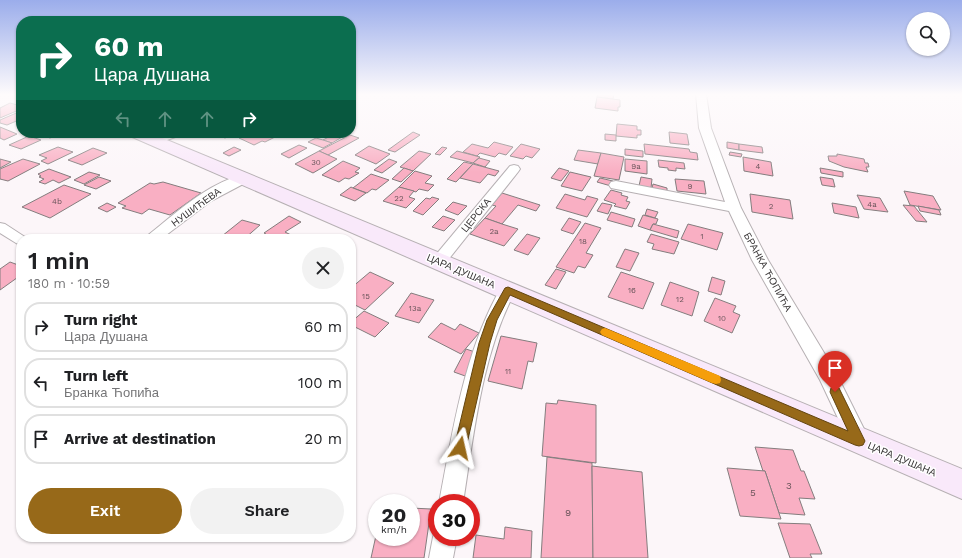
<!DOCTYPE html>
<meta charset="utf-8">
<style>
body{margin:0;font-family:"Work Sans",sans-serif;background:#f2f2f2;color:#202124;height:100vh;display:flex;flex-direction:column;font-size:15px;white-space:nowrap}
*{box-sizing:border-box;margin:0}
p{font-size:13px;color:#757577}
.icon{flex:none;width:22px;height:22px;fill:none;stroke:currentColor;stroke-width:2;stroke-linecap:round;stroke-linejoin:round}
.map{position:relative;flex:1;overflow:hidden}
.side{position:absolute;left:16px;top:234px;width:340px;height:308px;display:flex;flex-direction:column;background:#fff;border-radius:16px;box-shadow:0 1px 3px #0004}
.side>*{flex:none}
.hud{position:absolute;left:16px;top:16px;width:340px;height:122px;border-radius:16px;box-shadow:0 1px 3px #0004;background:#0b6e4f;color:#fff;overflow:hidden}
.controls{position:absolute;left:906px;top:12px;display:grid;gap:8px}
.controls a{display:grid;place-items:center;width:44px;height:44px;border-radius:50%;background:#fff;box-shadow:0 1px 3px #0004;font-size:20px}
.speed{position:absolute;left:368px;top:494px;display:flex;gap:8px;font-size:20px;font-weight:700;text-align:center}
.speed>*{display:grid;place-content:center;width:52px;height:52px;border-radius:50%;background:#fff;box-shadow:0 1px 3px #0004;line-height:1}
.speed small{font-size:10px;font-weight:400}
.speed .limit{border:6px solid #d22;background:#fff;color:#111}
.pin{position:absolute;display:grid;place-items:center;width:34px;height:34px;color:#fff;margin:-41px -17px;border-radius:50% 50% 50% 0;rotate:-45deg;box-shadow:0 0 4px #0007}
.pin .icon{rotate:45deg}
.me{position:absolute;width:44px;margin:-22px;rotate:11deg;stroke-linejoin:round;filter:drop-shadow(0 0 3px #0008)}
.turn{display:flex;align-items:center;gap:14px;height:84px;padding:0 12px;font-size:18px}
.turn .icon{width:52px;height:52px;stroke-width:2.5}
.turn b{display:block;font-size:28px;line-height:34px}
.lanes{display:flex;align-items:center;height:38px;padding:0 12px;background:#0003;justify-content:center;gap:20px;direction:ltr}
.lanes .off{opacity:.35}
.round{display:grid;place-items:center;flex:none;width:42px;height:42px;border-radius:21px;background:#f2f2f2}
.overview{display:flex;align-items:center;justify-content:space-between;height:68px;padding:0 12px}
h1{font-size:24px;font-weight:600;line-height:30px}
.cta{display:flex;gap:8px;margin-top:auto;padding:8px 12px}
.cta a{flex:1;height:46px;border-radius:24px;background:#976919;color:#fff;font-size:16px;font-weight:600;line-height:46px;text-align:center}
.cta a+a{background:#f2f2f2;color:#202124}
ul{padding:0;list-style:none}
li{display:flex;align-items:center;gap:12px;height:50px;margin:0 8px 6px;padding:0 4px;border:2px solid #e0e0e0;border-radius:16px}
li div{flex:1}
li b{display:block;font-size:15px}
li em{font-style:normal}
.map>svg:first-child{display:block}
.building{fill:#f9afc3;stroke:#847d7e}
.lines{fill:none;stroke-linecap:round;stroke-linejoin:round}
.minor-casing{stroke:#b6b0b3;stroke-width:2}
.secondary-casing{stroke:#b6b0b3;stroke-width:2}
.minor{fill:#fff;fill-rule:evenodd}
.secondary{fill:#f9e9fa;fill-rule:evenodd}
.route{fill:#976919;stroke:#624410}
.slow{fill:#f59e0b}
.labels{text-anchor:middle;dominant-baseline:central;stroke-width:3;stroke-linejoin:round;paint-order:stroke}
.number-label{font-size:8px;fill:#69545a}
.street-label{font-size:10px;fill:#393637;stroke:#fff}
.near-number-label{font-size:10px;fill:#69545a}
</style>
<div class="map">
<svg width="962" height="558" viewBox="0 0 962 558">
<rect width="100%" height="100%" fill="#fcf6f9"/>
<g class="building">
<path d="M598 94H614L613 99 597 97Z"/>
<path d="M597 97 620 100V107H618V111L595 108Z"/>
<path d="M10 103 21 106V109L0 118V108Z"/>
<path d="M21 111V116L18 117 21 119 7 125 0 123V120Z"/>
<path d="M617 124 637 126V130H641V135H637V138L616 136Z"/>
<path d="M0 127 17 134 4 140 0 138Z"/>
<path d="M413 132 420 135 395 152 388 150Z"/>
<path d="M669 132 687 134 689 145 670 143Z"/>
<path d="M42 133H61L50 138 39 134Z"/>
<path d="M217 133H236L225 138 215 134Z"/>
<path d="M250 133H280L281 134 265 142 262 141 254 145 239 138Z"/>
<path d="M336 133H349L332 143 323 140Z"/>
<path d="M605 134 616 135V141L605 140Z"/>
<path d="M350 135 359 138 328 155 319 151Z"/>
<path d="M29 136 41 140 21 149 9 145Z"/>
<path d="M316 138 323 140 332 143 323 148 308 142Z"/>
<path d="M494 142 513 147 506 155 499 153 495 157 480 153 477 156 463 152 472 144 488 148Z"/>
<path d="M727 142 739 144V150L727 148Z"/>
<path d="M521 144 540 149 532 158 526 156 523 159 510 156Z"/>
<path d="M644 144 689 149 690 152 697 153 698 160 645 154Z"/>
<path d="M739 144 762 147 763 153 739 150Z"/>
<path d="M299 145 307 148 289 158 281 154Z"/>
<path d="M369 146 390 154 376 164 355 155Z"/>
<path d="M58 147 73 152 48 164 41 161 47 158 39 155Z"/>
<path d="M234 147 241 150 229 156 223 153Z"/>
<path d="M442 147 447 148 440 155 435 154Z"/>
<path d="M93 148 107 153 82 165 68 160Z"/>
<path d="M625 149 643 151V157L625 155Z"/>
<path d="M578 150 601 153 598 164 574 160Z"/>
<path d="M319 151 337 159 313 173 295 164Z"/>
<path d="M419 151 431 154 413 171 400 167Z"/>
<path d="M457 151 480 157 473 163 450 157Z"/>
<path d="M730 152 742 154 741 157 729 155Z"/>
<path d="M601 153 624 157 619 180 594 176Z"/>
<path d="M837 154 864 159 865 163H868L869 167H866L868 172 844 167 829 161 828 156H837Z"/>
<path d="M743 157 771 162 773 176 744 171Z"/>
<path d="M479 158 490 161 485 167 473 163Z"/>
<path d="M0 159 11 162 0 168Z"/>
<path d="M23 159 40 164 8 181 0 179V169Z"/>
<path d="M389 159 397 162 382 173 374 170Z"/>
<path d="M625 159 647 161V174L625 171Z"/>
<path d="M658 160 684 163 685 169 676 168V171L668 170V168L659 167Z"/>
<path d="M343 161 360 168 355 172 359 173 349 179 345 178 339 182 322 175Z"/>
<path d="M464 162 473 164 456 182 447 179Z"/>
<path d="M473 164 499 171 495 176 488 174 480 183 460 178Z"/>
<path d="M404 168 413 171 401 182 392 179Z"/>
<path d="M559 168 569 171 561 181 551 178Z"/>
<path d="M820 168 843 172V177L821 173Z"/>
<path d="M49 169 71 177 59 183 53 180 45 184 39 182 44 179 39 177 41 176 38 174Z"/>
<path d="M415 171 432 176 425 183 434 185 428 191 419 189 416 192 399 187Z"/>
<path d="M89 172 100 175 84 184 74 180Z"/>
<path d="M570 172 591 177 582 191 561 186Z"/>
<path d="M371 174 389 180 376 190 372 189 367 193 353 188Z"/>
<path d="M99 177 111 181 96 189 84 185Z"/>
<path d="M641 177 652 179 651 188 639 186Z"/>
<path d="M820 177 833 179 835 187 822 185Z"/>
<path d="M600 178 613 181 611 186 597 182Z"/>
<path d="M675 179 704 181 706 194 677 191Z"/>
<path d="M163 182 201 193 170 215 149 209 142 214 122 208 126 206 118 203 150 183 154 184Z"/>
<path d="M653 184 667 188V191L652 188Z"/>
<path d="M64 185 91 194 50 218 22 207Z"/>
<path d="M351 187 353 188 366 193 355 201 340 195Z"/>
<path d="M399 187 414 191 409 197 415 199 406 208 383 201Z"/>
<path d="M611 190 622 193 621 195 628 197 626 201 630 202 626 209 614 206 616 204 604 200Z"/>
<path d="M904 191 933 196 941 210 910 205Z"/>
<path d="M502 193 540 205 536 211 518 205 502 224 485 218 496 206 492 205Z"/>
<path d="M565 194 585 200 587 196 598 199 587 217 556 208Z"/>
<path d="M750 194 790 200 793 219 752 212Z"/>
<path d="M857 195 880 198 888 212 864 209Z"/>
<path d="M432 197 439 199 423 215 413 211 426 198 430 199Z"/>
<path d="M453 202 467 206 458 215 445 210Z"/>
<path d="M107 203 116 207 107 212 98 208Z"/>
<path d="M602 203 612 205 608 214 597 211Z"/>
<path d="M832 203 856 207 859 218 834 213Z"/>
<path d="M903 205 914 206 927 222 916 221Z"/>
<path d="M918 206 939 210 941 215 920 211Z"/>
<path d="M647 209 658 212 655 218 645 215Z"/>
<path d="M611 212 635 219 632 227 607 220Z"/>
<path d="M643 215 658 219 656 224H653L650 230 638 226Z"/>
<path d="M289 216 301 222 285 232 299 239H259L266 234 264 233Z"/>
<path d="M443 216 455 220 444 231 432 227Z"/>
<path d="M485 218 502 224 518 229 504 246 470 234Z"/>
<path d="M569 218 581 222 573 234 561 230Z"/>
<path d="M242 220 260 225 244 239H232L222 236Z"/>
<path d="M585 223 601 228 586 253 593 255 585 268 578 266 574 273 556 267Z"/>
<path d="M653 224 679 231 677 238 650 230Z"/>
<path d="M688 224 723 233 717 250 681 239Z"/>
<path d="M527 234 540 238 528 255 514 250Z"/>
<path d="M651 234 679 242 674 254 652 249 654 244 647 242Z"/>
<path d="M625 249 639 253 630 271 616 267Z"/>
<path d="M10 262 21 266V275L0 290V269Z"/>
<path d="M556 269 566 272 556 289 545 285Z"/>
<path d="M370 272 394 283 365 310 351 303V288Z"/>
<path d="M621 272 654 283 643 309 608 297Z"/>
<path d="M712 277 725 281 721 295 708 291Z"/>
<path d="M670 282 699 292 692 316 661 305Z"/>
<path d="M411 293 434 300 419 323 395 316Z"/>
<path d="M715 298 736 306 733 312 740 315 732 333 704 321Z"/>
<path d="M364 311 389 323 375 337 351 325V322Z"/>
<path d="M441 323 455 330 460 324 479 333 461 354 428 337Z"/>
<path d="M501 336 537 343 533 362 528 361 522 389 488 381Z"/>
<path d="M466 349 481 354 468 377 454 372Z"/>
<path d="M558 400 596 405V463L542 456 546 403 557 404Z"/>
<path d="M755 447 793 450 801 471H804L815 499 799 498 805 515 779 513 765 471H763Z"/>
<path d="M547 457 592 463 593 558H541Z"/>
<path d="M592 466 642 472 648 558H593Z"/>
<path d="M727 468 765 471 781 519 740 516Z"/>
<path d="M411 508 431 509 424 558H371L377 531V537H411Z"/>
<path d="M778 523 810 524 822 554H810L812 558H790Z"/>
<path d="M505 527 532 531 531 558H473L476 535 504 539Z"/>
</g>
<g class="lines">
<g class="minor-casing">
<g id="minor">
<path d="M696 94H706L711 128 741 208 768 260 835 371 870 441 866 448 859 451 852 448 820 380 752 260 729 211 616 189 611 188 609 185 611 182 616 181 725 202 699 128Z"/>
<path d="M167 133H183L181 135 156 144 152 143 150 141 152 139Z"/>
<path d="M514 165 518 166 520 169 518 172 444 265 439 266 434 265 431 261 434 257 510 166Z"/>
<path d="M242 175 247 176 248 179 247 182 211 201 161 239H145L147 236C175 214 206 184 242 175Z"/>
<path d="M0 223 5 224 28 239H21V245L16 243 0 233Z"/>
<path d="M508 284 514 286 516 290C482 352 474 433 463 503H439C453 430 464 351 502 286Z"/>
<path d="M436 528 437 537H457L453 558H429L433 537Z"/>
</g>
</g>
<g class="secondary-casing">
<path id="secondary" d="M128 133H150L962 469V499L130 136Z"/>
</g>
<use href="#minor" class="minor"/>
<use href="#secondary" class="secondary"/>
</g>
<linearGradient id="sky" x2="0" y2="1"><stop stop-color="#9badeb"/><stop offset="0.55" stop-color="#fefbfc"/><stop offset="1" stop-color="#fefbfc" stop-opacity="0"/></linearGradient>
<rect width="962" height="172" fill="url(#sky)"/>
<path class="route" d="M508 287 848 431 830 392 831 388 835 387 839 388 865 441 863 445 859 446 855 445 510 295 497 320 490 343 466 448 465 451 460 453 456 451 454 448 479 343 487 320 505 288Z"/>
<path class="slow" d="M605 328 720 376 721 380 720 383 716 384 712 383 602 335 600 332 602 329Z"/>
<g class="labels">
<g class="number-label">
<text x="316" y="162">30</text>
<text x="636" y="166">9a</text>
<text x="758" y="166">4</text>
<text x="690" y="186">9</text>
<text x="399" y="198">22</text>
<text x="57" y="201">4b</text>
<text x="872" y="204">4a</text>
<text x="771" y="206">2</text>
<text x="494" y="231">2a</text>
<text x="702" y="236">1</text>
<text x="583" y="241">18</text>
<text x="632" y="290">16</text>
<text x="366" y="296">15</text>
<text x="680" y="299">12</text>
<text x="415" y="308">13a</text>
<text x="722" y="318">10</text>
<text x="508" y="371">11</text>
</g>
<g class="street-label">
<text transform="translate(196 207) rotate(-36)">НУШИЋЕВА</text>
<text transform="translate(476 215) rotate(-51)">ЦЕРСКА</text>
<text transform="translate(461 271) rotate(23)">ЦАРА ДУШАНА</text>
<text transform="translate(768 272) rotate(61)">БРАНКА ЋОПИЋА</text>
<text transform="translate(902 459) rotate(23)">ЦАРА ДУШАНА</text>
</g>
<g class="near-number-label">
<text x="789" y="485">3</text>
<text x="753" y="492">5</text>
<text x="568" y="512">9</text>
</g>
</g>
</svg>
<div class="controls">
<a><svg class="icon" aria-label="search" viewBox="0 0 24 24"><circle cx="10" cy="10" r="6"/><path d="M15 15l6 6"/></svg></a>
</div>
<div class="speed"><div>20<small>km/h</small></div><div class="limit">30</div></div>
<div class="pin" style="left:835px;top:392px;background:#d93025"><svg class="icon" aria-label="arrive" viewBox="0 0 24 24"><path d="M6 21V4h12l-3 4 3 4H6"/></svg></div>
<svg class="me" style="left:460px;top:448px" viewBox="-20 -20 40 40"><path d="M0-17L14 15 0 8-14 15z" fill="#976919" stroke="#fff" stroke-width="4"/></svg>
<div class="hud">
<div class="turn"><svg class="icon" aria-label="right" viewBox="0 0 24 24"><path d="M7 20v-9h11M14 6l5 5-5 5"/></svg><div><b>60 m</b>Цара Душана</div></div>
<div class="lanes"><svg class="icon off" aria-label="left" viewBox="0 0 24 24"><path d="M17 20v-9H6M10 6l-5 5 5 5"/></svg><svg class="icon off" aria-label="ahead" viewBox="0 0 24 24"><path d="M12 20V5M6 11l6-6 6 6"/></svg><svg class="icon off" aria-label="ahead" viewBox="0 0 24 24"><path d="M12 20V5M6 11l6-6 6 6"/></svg><svg class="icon" aria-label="right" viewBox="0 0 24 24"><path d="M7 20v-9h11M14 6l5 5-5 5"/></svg></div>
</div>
<section class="side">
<div class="overview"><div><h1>1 min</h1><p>180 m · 10:59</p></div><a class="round"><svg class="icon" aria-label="close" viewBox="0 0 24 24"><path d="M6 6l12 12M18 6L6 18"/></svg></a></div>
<ul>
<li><svg class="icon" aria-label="right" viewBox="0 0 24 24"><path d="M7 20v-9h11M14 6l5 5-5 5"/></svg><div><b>Turn right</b><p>Цара Душана</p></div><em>60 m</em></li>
<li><svg class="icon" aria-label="left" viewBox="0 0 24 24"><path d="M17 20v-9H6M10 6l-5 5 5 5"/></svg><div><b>Turn left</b><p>Бранка Ћопића</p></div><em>100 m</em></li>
<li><svg class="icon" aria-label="arrive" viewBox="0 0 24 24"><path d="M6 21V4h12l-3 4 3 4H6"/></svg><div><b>Arrive at destination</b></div><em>20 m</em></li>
</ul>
<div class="cta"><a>Exit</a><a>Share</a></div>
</section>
</div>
